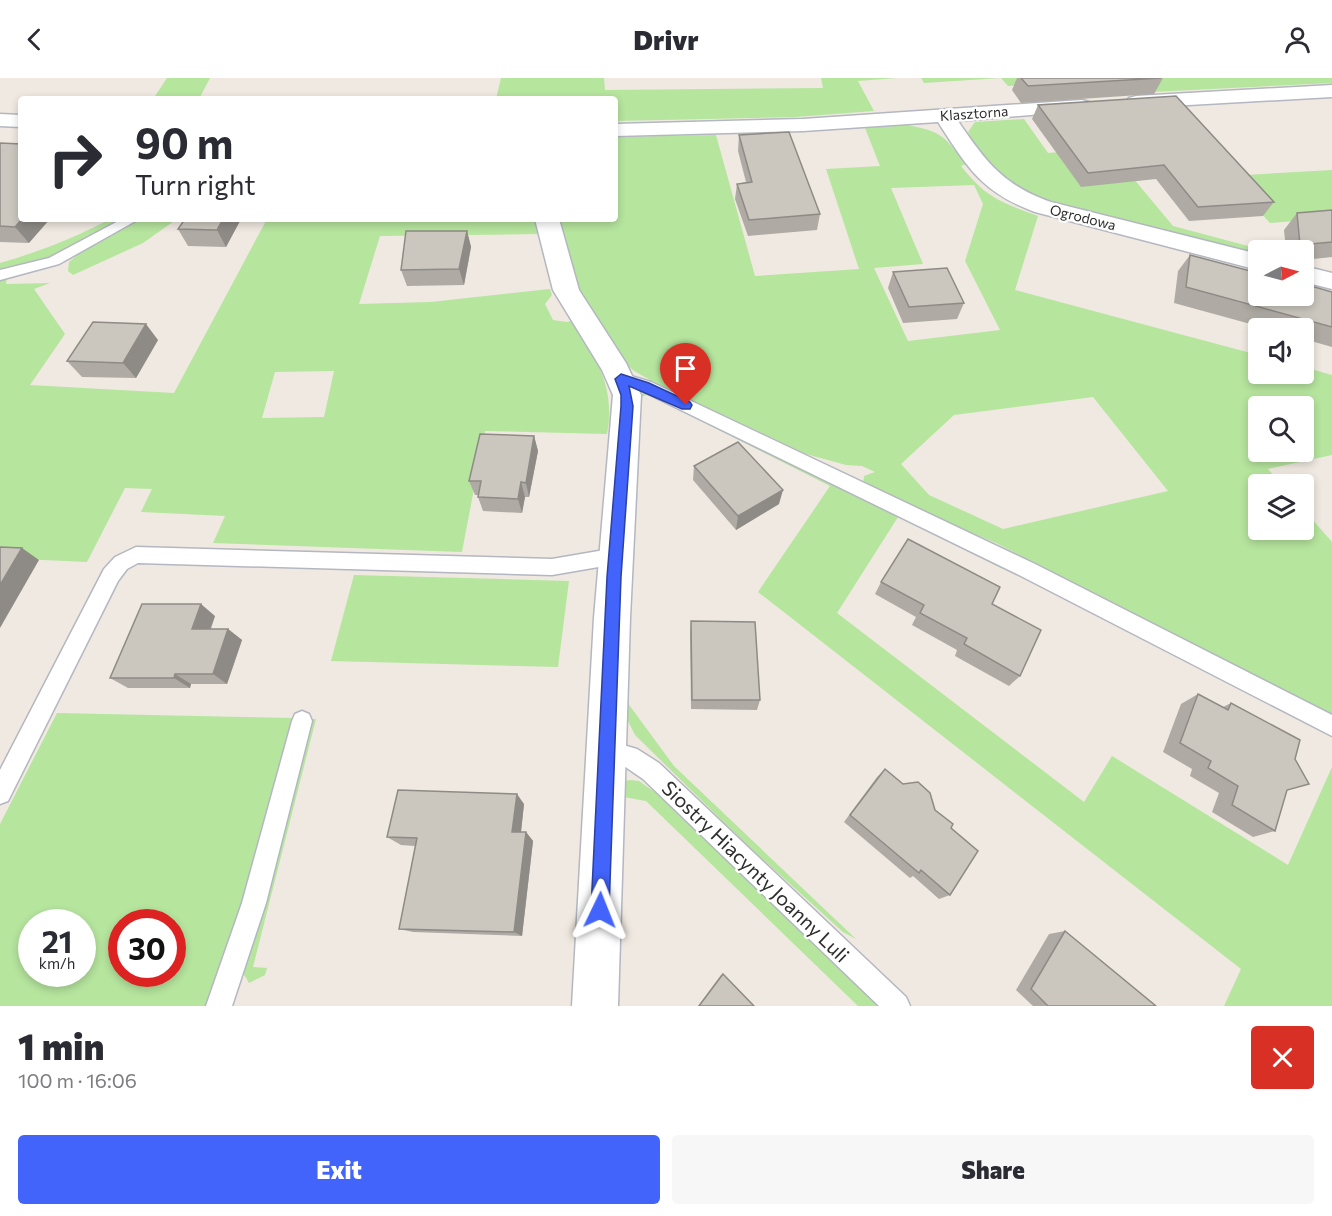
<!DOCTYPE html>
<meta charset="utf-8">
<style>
body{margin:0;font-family:Commissioner,sans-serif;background:#f7f7f7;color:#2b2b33;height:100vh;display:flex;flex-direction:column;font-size:22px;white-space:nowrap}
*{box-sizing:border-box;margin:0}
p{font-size:20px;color:#7c7c81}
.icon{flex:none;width:33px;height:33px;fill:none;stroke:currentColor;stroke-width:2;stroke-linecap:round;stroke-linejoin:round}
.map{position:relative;height:928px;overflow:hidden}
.drawer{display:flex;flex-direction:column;background:#fff;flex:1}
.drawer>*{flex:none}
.top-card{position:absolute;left:18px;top:18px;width:600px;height:126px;border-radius:6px;box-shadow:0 3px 9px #0003;background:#fff;color:#2b2b33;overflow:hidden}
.needle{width:39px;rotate:84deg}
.tools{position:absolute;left:1248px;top:162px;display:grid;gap:12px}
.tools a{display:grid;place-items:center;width:66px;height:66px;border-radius:6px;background:#fff;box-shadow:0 3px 9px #0003;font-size:30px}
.speed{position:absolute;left:18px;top:831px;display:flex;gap:12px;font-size:30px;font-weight:700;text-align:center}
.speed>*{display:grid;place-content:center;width:78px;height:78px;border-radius:50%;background:#fff;box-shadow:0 3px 9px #0003;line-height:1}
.speed small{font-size:15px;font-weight:400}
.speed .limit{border:9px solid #d22;background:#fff;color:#111}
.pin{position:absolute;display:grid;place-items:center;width:51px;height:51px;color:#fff;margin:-62px -26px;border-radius:50% 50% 50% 0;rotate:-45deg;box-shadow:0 0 6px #0007}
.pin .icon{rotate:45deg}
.me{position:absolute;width:66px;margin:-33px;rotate:2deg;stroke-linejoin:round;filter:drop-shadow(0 0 4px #0008)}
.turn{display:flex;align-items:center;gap:21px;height:126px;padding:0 18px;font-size:27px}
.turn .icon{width:78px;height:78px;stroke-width:2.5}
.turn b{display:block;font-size:42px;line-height:51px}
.round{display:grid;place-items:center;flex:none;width:63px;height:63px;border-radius:6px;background:#f7f7f7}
.head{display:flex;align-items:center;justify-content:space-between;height:102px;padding:0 18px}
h1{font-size:36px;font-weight:800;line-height:45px}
.button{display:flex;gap:12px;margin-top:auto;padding:12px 18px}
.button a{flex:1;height:69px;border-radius:6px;background:#4264fb;color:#fff;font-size:24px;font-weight:800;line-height:69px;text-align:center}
.button a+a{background:#f7f7f7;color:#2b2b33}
header{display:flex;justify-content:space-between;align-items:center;height:78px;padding:0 18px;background:#fff;font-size:27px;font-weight:800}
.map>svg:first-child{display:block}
.green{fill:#b6e59e;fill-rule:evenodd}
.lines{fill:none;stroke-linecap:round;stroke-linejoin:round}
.service-casing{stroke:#b4b7c1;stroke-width:3}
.minor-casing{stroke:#b4b7c1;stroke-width:3}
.service{fill:#fff;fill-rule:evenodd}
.minor{fill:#fff;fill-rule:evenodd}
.wall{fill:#afaba4}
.shaded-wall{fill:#8e8b86}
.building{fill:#cbc7bf;stroke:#8e8b86;stroke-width:1.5}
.route{fill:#4264fb;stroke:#2b41a3;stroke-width:1.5}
.labels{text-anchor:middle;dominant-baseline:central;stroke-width:4.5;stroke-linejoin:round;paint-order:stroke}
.far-street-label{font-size:14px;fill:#2e2e2e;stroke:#fff}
.near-street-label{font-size:20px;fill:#2e2e2e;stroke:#fff}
</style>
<header><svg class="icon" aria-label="back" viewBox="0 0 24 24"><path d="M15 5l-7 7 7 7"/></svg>Drivr<svg class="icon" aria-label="person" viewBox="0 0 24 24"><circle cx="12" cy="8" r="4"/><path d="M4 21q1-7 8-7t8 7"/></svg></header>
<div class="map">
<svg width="1332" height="928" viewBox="0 0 1332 928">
<rect width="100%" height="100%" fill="#efe9e1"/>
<g class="green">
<path d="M167 0H210L199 21H153Z"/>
<path d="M501 0H604L605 12 823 10 821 0H897L858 3 874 33 796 39 615 43V21H496Z"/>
<path d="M921 0H1332V5L1152 14 1048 6 1008 8 1001 0 924 5Z"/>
<path d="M1024 41 1048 75 1108 70 1173 148 1263 172H1258V177L1030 117 1000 99 972 62 968 54 975 44Z"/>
<path d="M907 47C943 54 944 58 966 86L961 88C986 120 1001 124 1038 138L1015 212 1258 277V296H1304V289L1332 297V377L1268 391 1281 406H1258V452H1304V432L1332 464V638L996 465 863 408 864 398 875 394 862 388 846 387 806 376 661 308 634 293 616 277 579 217 556 141H615V59L716 57 755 198 859 191 826 91 880 88 865 50ZM974 107 983 126 965 183 1000 252 908 263 874 190 923 186 891 110ZM1093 319 1168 413 1003 451 929 417 901 386 954 337ZM1258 328H1304V374H1258Z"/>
<path d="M1332 92V140L1270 145 1227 98Z"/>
<path d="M110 141H126L53 178 0 194V185C38 174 75 160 110 141Z"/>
<path d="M140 141H177L143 165 73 197 68 193 69 184 81 174Z"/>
<path d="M267 141H540V156L380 158 359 226 431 224 550 211 552 217 545 226 553 242 567 244 574 242C596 279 616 311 607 356L485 353 462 474 213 465 225 438 141 434 152 411 125 410 87 484 0 480V200L7 199 6 206 50 205 34 211 65 256 30 307 174 315ZM334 293 324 339 262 340 275 294Z"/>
<path d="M645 315 648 316 1001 486 1003 491 898 439 837 535 1084 724 1112 678 1288 787 1332 689V928H1224L1241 891 758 514 830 408 648 316 640 320 637 317Z"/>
<path d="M354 497 569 503 558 589 331 583Z"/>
<path d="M624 620 674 688 856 861 843 854 747 767 635 657 622 631Z"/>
<path d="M57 635 294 640 251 803 209 928H0V746ZM32 844H82V896H32ZM122 844H172V896H122Z"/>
<path d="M311 641H316L253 889 267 890 265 897 249 905 242 893Z"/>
<path d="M630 702 639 703 666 722 881 928H858L646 723 618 718V704Z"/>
</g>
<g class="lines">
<g class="service-casing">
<g id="service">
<path d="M122 141H139L59 186 0 202V192L49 180Z"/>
<path d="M621 295 651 304 1035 486 1332 637V658L1021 498 640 312 616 305 613 301 616 297Z"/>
<path d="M136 469 552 481 616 470 622 472 625 478 622 484 616 486 552 497 138 485 127 491 118 503 8 723 0 726V692L104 491 115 479Z"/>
<path d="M302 633 309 636 312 643 266 825 232 928H206L242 825 292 643 295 636Z"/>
<path d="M606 662 637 671 659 685 906 919 910 928H879L643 701 624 688 599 680 595 673 599 666Z"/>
</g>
</g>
<g class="minor-casing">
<g id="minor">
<path d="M1332 7V19L1136 30 1129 28 1126 24 1129 20 1136 18Z"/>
<path d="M1082 22 1089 24 1092 28 1089 32 958 43C986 84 1003 107 1051 124L1258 176V192L1035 134C981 114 968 90 938 44L803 53 615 58V46L803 41Z"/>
<path d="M0 36 21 37V49L0 48Z"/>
<path d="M535 141H559L579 212 626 285 641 317 630 540 618 928H572L594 540 613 317 602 292 553 212Z"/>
<path d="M1304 188 1332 195V211L1304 204Z"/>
</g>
</g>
<use href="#service" class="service"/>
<use href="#minor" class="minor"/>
</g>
<g class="wall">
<path d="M1017 0H1163L1154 16 1021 25 1012 12Z"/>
<path d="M1038 27 1274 124 1263 138 1189 143 1156 101 1081 109 1032 41Z"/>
<path d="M739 57 820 136 817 152 748 158 735 121 737 106 746 104 738 73Z"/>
<path d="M0 65 29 165 0 164Z"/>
<path d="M1332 132V179L1304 182V172H1286L1284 152 1297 135Z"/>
<path d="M241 141 226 169 188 168 178 151Z"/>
<path d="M467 153 471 169 464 207 407 208 401 192Z"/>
<path d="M1190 177 1332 214V269L1304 261V250H1265L1174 225 1178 193Z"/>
<path d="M893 194 964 225 957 241 903 245 888 210Z"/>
<path d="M158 262 136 300 82 299 67 283Z"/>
<path d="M534 358 538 373 529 419H525L522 435 483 433 478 419V417H475L469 403Z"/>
<path d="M694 388 779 426 736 452 693 402Z"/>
<path d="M881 504 992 526 1020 598 1009 608 955 578 957 572 912 547 916 539 875 516Z"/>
<path d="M215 538 211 551H228L242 562 227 606H191L190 610H128L110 600Z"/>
<path d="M691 543 760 622 757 632 691 631 690 555Z"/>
<path d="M1198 616 1223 629 1231 625 1286 714 1275 753 1253 759 1212 734 1219 715 1190 698 1192 691 1163 674 1181 626Z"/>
<path d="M885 691 935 732 951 750 950 817 939 821 913 798 910 800 844 744 877 699Z"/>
<path d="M524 726 521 754H526L533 763 522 858 413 854 399 851 415 768 401 767 387 759Z"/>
<path d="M1065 853 1156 928H1033L1016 912 1049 856Z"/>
<path d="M723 896 754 928H698L721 897Z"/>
</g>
<g class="shaded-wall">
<path d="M22 141H50L29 165 15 149Z"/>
<path d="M223 141H241L226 169 217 152Z"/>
<path d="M467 153 471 169 464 207 459 191Z"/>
<path d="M146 246 158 262 136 300 123 285Z"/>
<path d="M534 358 538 373 529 419 526 405Z"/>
<path d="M521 404 525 419 522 435 518 421Z"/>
<path d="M783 412 779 426 736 452 738 438Z"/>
<path d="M22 470 39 482 0 550V507Z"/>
<path d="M201 526 215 538 206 562 192 551Z"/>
<path d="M228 551 242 562 227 606 213 596Z"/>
<path d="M175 596 191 606 190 610 174 600Z"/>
<path d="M517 716 524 726 520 763 512 754Z"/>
<path d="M526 754 533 763 522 858 514 854Z"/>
</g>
<g class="building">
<path d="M1021 0H1161L1028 8Z"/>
<path d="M1176 18 1274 124 1198 129 1164 87 1088 95 1038 27Z"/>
<path d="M789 54 820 136 749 142 737 106 752 104 739 57Z"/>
<path d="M0 65 21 66V141H22L15 149 0 148Z"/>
<path d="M1332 132V164L1300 167 1297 135Z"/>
<path d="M185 141H223L217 152 178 151Z"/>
<path d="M406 153H467L459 191 401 192Z"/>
<path d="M1190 177 1258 195V218H1304V206L1332 214V249L1186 209Z"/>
<path d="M947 190 964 225 909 229 893 194Z"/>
<path d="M93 244 146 246 123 285 67 283Z"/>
<path d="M480 356 534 358 526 405 521 404 518 421 478 419 481 403H469Z"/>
<path d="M738 364 783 412 738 438 694 388Z"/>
<path d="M908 461 1000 509 992 526 1041 552 1020 598 964 566 967 560 920 535 924 527 881 504Z"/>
<path d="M0 469 22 470 0 507Z"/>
<path d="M142 526H201L192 551H228L213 596H175L174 600H110Z"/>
<path d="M691 543 755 544 760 622H692Z"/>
<path d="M1198 616 1228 632 1231 625 1300 662 1295 681 1309 706 1287 712 1275 753 1232 727 1238 708 1208 690 1211 683 1180 665Z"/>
<path d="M885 691 903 706 918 704 930 715 935 732 953 746 951 750 978 773 950 817 921 792 919 795 850 737Z"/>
<path d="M398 712 517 716 512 754H526L514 854 399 851 417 760 387 759Z"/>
<path d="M1065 853 1156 928H1048L1031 911Z"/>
<path d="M723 896 754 928H699Z"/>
</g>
<path class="route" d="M621 296 649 305 690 324 692 327 690 331H682L629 308 633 328 621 499 609 832 606 839 600 841 593 839 591 832 607 499 621 328V317L615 301Z"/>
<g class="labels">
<g class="far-street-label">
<text transform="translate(974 35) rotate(-4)">Klasztorna</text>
<text transform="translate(1083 139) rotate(14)">Ogrodowa</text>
</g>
<g class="near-street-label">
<text transform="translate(756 793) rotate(44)">Siostry Hiacynty Joanny Luli</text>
</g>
</g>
</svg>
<div class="tools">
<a><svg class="needle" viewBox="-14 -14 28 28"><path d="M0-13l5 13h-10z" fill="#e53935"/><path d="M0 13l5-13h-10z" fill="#7c7c81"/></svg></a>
<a><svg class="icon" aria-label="sound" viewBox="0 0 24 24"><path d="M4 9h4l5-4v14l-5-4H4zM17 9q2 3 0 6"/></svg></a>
<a><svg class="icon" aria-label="search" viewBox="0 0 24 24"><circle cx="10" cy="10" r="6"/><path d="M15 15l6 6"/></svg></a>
<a><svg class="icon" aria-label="layers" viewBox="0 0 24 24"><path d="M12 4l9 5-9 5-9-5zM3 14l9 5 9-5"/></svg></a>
</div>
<div class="speed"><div>21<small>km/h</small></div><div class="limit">30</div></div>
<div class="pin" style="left:686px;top:327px;background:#d93025"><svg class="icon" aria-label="arrive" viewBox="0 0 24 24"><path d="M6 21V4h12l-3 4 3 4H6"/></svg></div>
<svg class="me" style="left:600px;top:832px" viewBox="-20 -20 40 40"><path d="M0-17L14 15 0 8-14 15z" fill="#4264fb" stroke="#fff" stroke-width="4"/></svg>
<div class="top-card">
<div class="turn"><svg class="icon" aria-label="right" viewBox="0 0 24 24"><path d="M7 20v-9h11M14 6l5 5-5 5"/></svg><div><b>90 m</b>Turn right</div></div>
</div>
</div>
<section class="drawer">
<div class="head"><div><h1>1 min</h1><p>100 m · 16:06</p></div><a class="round" style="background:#d93025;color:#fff"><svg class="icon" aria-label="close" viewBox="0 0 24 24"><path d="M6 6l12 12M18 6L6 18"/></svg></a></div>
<div class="button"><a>Exit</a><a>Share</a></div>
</section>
